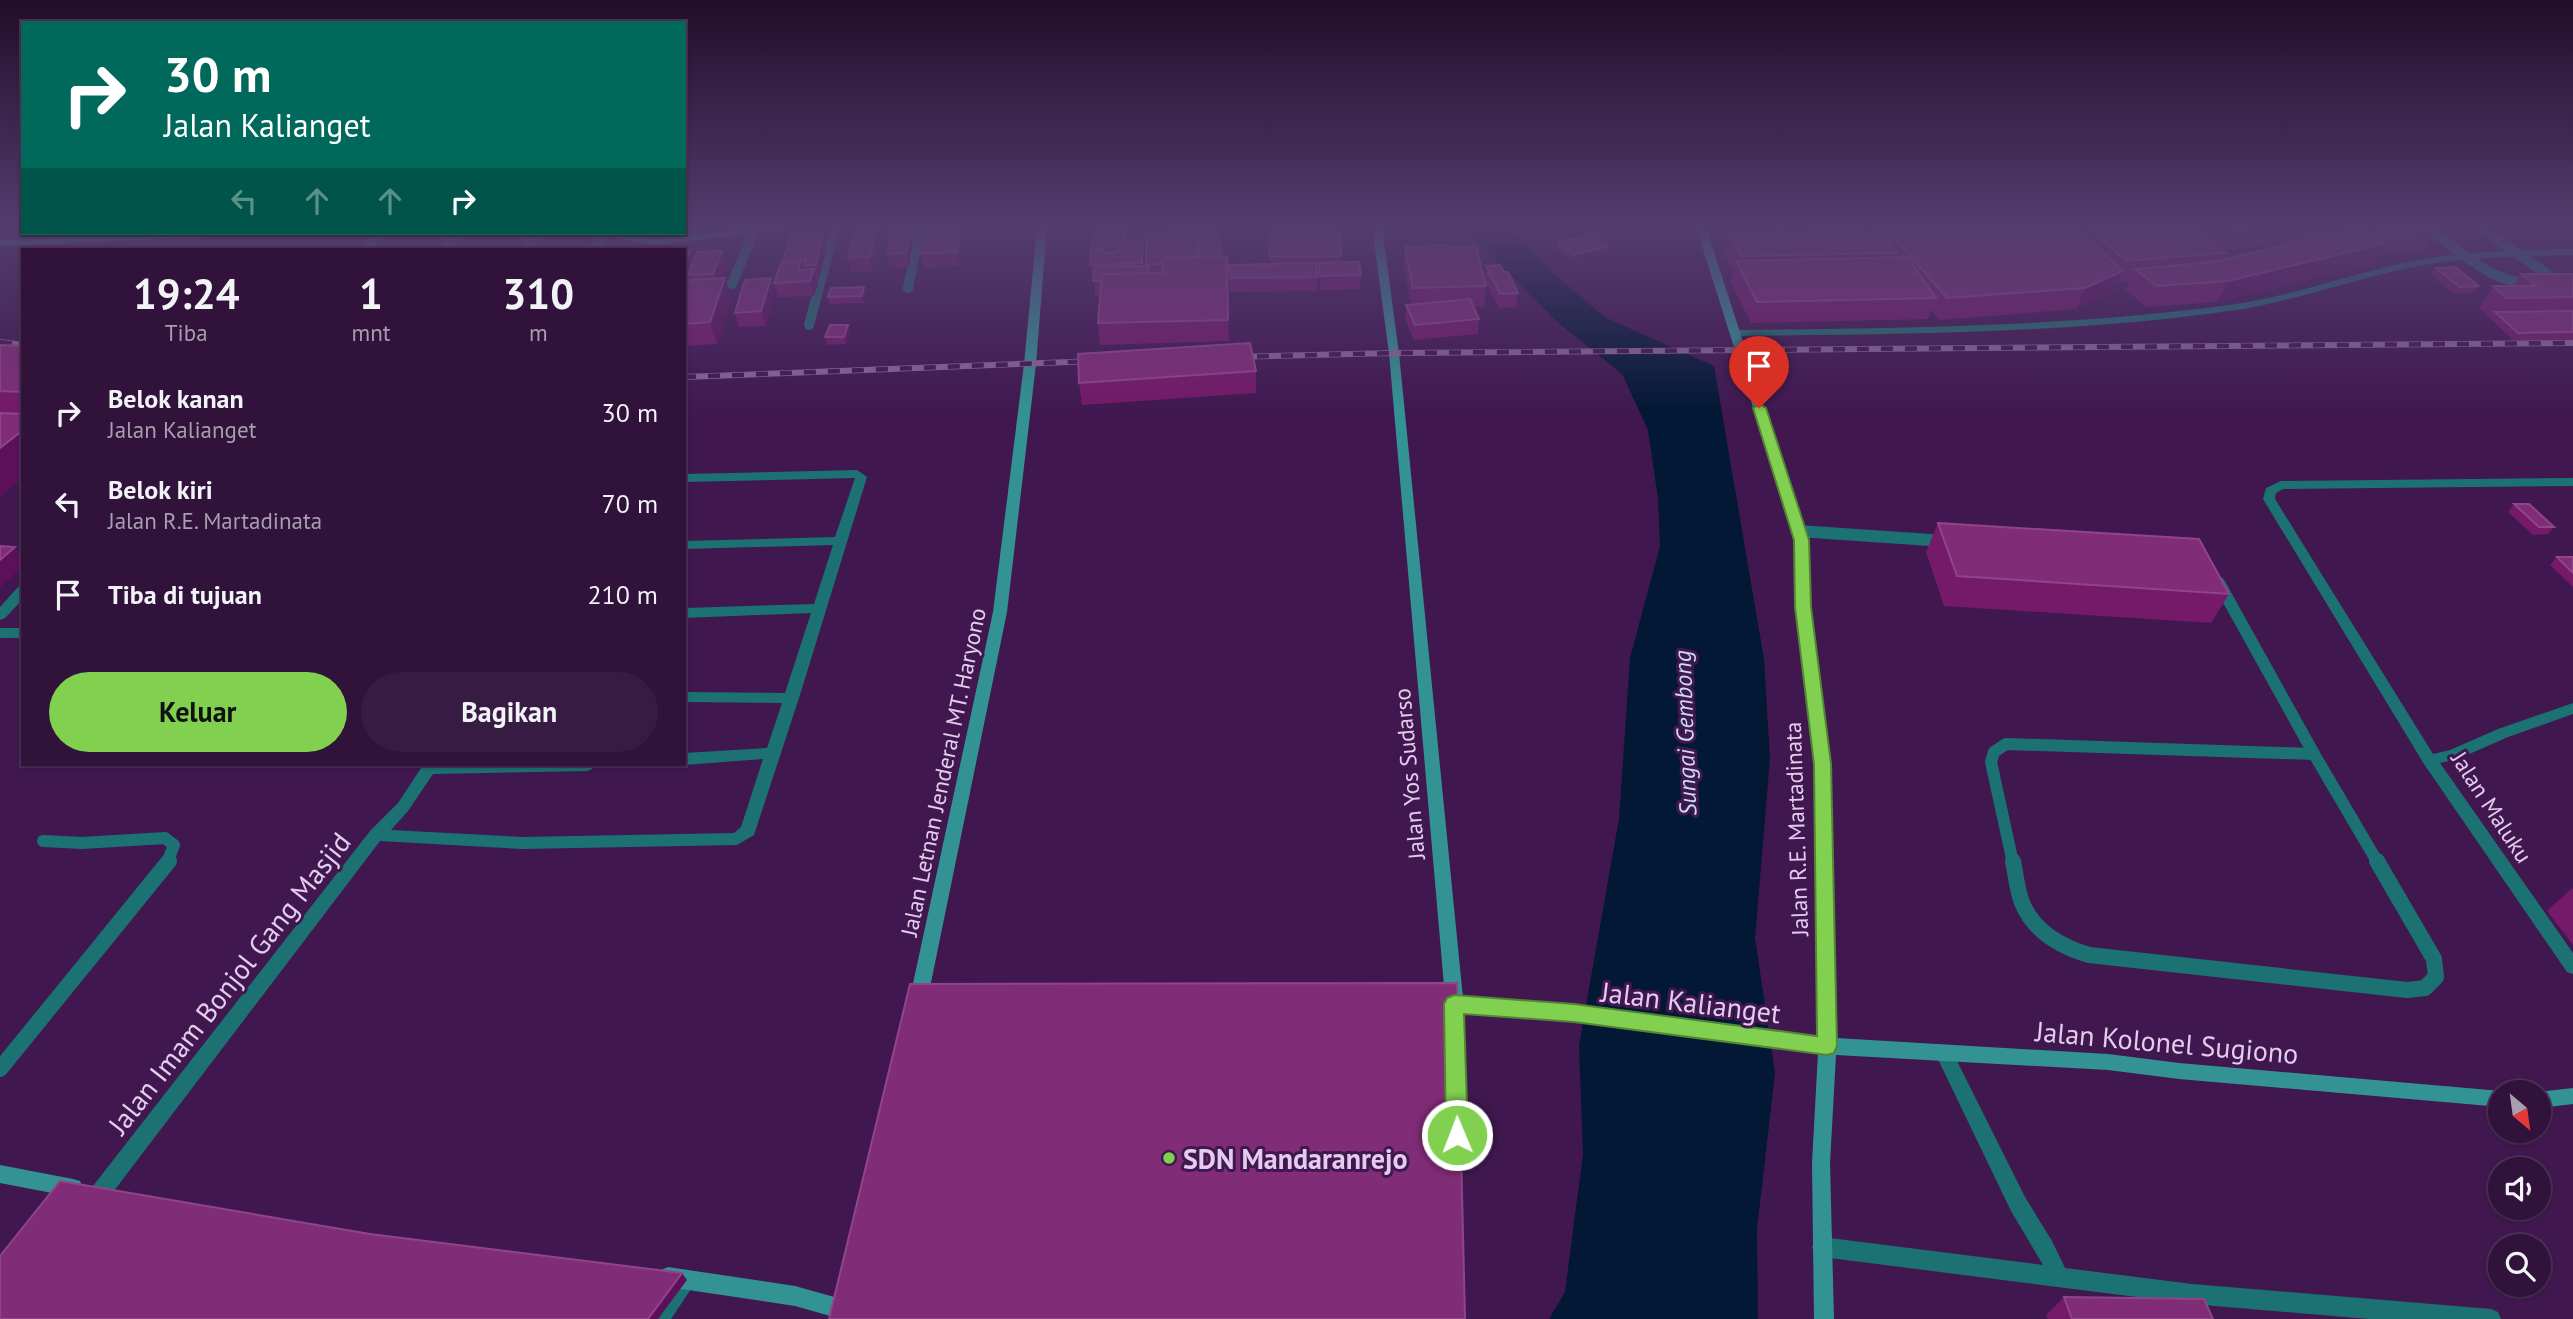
<!DOCTYPE html>
<html lang="id">
<style>
body{margin:0;font-family:"PT Sans",sans-serif;background:#381b42;color:#f1f3f6;height:100vh;display:flex;flex-direction:column;font-size:26px;white-space:nowrap}
*{box-sizing:border-box;margin:0}
p{font-size:23px;color:#a89eaf}
.icon{flex:none;width:38px;height:38px;fill:none;stroke:currentColor;stroke-width:2;stroke-linecap:round;stroke-linejoin:round}
.map{position:relative;flex:1;overflow:hidden}
.drawer{position:absolute;left:21px;top:248px;width:665px;height:518px;display:flex;flex-direction:column;background:#30123b;border-radius:0px;box-shadow:0 2px 5px #0004,0 0 0 2px #4b3255}
.drawer>*{flex:none}
.guide{position:absolute;left:21px;top:21px;width:665px;height:214px;border-radius:0px;box-shadow:0 2px 5px #0004,0 0 0 2px #4b3255;background:#00695c;color:#fff;overflow:hidden}
.needle{width:46px;rotate:151deg}
.tools{position:absolute;left:2488px;top:1080px;display:grid;gap:14px}
.tools a{display:grid;place-items:center;width:63px;height:63px;border-radius:50%;background:#30123b;box-shadow:0 2px 5px #0004,0 0 0 2px #4b3255;font-size:35px}
.pin{position:absolute;display:grid;place-items:center;width:60px;height:60px;color:#fff;margin:-72px -30px;border-radius:50% 50% 50% 0;rotate:-45deg;box-shadow:0 0 7px #0007}
.pin .icon{rotate:45deg}
.me{position:absolute;width:77px;margin:-38px;rotate:359deg;stroke-linejoin:round;filter:drop-shadow(0 0 5px #0008)}
.turn{display:flex;align-items:center;gap:24px;height:147px;padding:0 28px;font-size:32px}
.turn .icon{width:91px;height:91px;stroke-width:2.5}
.turn b{display:block;font-size:49px;line-height:60px}
.lanes{display:flex;align-items:center;height:66px;padding:0 28px;background:#0003;justify-content:center;gap:35px;direction:ltr}
.lanes .off{opacity:.35}
.eta{display:flex;justify-content:space-evenly;align-items:center;height:119px;text-align:center}
.eta b{font-size:42px;font-weight:600;line-height:49px}
.primary-button{display:flex;gap:14px;margin-top:auto;padding:14px 28px}
.primary-button a{flex:1;height:80px;border-radius:42px;background:#81d050;color:#111;font-size:28px;font-weight:600;line-height:80px;text-align:center}
.primary-button a+a{background:#381b42;color:#f1f3f6}
ul{padding:0;list-style:none}
li{display:flex;align-items:center;gap:21px;height:91px;padding:0 28px}
li div{flex:1}
li b{display:block;font-size:26px}
li em{font-style:normal}
.map>svg:first-child{display:block}
.water{fill:#031835}
.lines{fill:none;stroke-linecap:round;stroke-linejoin:round}
.lane-far2{stroke:#1c7272;stroke-width:10}
.lane-far1{stroke:#1c7272;stroke-width:12}
.lane{stroke:#1c7272;stroke-width:16}
.street{fill:#1c7272;fill-rule:evenodd}
.secondary{fill:#339394;fill-rule:evenodd}
.rail-casing{stroke:#8a6997;stroke-width:6}
.rail{stroke:#40184f;stroke-width:4.5;stroke-dasharray:12;stroke-linecap:butt}
.wall{fill:#751969}
.shaded-wall{fill:#5b1059}
.building{fill:#812c77;stroke:#90458a;stroke-width:2}
.route{fill:#81d050;stroke:#548734;stroke-width:2}
.poi-dot{fill:#81d050;stroke:#40184f;stroke-width:2.5}
.labels{text-anchor:middle;dominant-baseline:central;stroke-width:6;stroke-linejoin:round;paint-order:stroke}
.street-label{font-size:23px;fill:#e3ccee;stroke:#40184f}
.water-label{font-size:24px;font-style:italic;fill:#cadcf3;stroke:#40184f}
.near-street-label{font-size:28px;fill:#e3ccee;stroke:#40184f}
.near-poi-label{font-size:28px;font-weight:bold;fill:#e3ccee;stroke:#40184f;text-anchor:start}
</style>
<div class="map">
<svg width="2573" height="1319" viewBox="0 0 2573 1319">
<rect width="100%" height="100%" fill="#40184f"/>
<path class="water" d="M1463 227H1512L1520 240 1556 276 1606 318 1714 366 1764 659 1770 758 1755 938 1775 1073 1757 1229 1758 1319H1549L1565 1292 1583 1154 1579 1045 1619 819 1630 658 1660 546 1658 498 1648 430 1622 374 1556 321Z"/>
<g class="lines">
<g class="lane-far2">
<path d="M2426 227C2461 252 2505 296 2551 280L2550 276 2479 227"/>
<path d="M365 250 378 233"/>
<path d="M444 250 458 233"/>
<path d="M525 250 536 233"/>
<path d="M594 250 604 233"/>
<path d="M732 284 754 231"/>
<path d="M908 288 920 227"/>
<path d="M809 325 835 227"/>
</g>
<g class="lane-far1">
<path d="M1798 531 1945 541"/>
<path d="M2219 583 2314 754"/>
<path d="M2314 754 2378 863"/>
<path d="M43 841 82 843 165 838 174 845 167 863"/>
<path d="M2013 863 1991 762 1994 752 2006 744 2314 754"/>
</g>
<g class="lane">
<path d="M2013 861C2016 875 2017 892 2023 905 2035 932 2062 947 2089 955L2407 990 2425 988 2436 977 2434 959 2377 861"/>
<path d="M0 1069 169 861"/>
</g>
<g class="street">
<path d="M1773 227H1783L1790 237 1782 239Z"/>
<path d="M2573 249V255C2515 256 2456 257 2399 270 2342 283 2287 303 2229 311 2066 334 1900 334 1736 336L1731 333 1736 330C1900 328 2066 327 2229 305 2287 297 2342 277 2399 264 2456 251 2515 250 2573 249Z"/>
<path d="M857 470 867 477 799 698 754 835 737 845 522 849 380 841 107 1200 100 1202 93 1200 90 1193 93 1186 370 831 398 803 423 765H595L592 769 587 771 433 774 408 811 391 830 522 837 734 833 741 827 763 759 684 765V753L767 748 782 703 684 702V692L785 693 811 613 684 618V608L814 604 833 545 684 549V541L835 537 855 478 684 482V474Z"/>
<path d="M2573 478V486L2283 489 2276 493 2275 499 2433 754 2450 750 2498 729 2573 703V714L2508 737 2458 759 2440 763 2573 953V974L2567 972 2424 764 2263 499 2266 488 2281 481Z"/>
<path d="M23 586V599L5 618 0 620V607L18 587Z"/>
<rect x="0" y="628" width="23" height="10"/>
<path d="M1944 1045 1950 1047 2025 1197 2052 1241 2065 1268 2192 1284 2491 1309 2498 1312 2501 1319H2369L2192 1304 1822 1257 1815 1254 1812 1247 1815 1240 1822 1237 2043 1265 2011 1211 1935 1053 1938 1047Z"/>
<path d="M687 1270 694 1273 697 1280 671 1319H648L680 1273Z"/>
</g>
<g class="secondary">
<path d="M762 227H792L787 230 654 245 606 236 601 233H620L654 239Z"/>
<path d="M1037 227H1047L1036 364 1007 612 927 1002 924 1007 918 1010 912 1007 909 1002 993 612 1024 364Z"/>
<path d="M1372 227H1382L1399 353 1463 998 1574 1005 1818 1037 1815 764 1796 607 1795 540 1696 227H1706L1807 540 1810 607 1831 764 1836 1038 2108 1054 2179 1063 2501 1091 2505 1092H2501V1107L2179 1079 2108 1070 1836 1055 1830 1163 1834 1319H1814L1812 1163 1818 1053 1574 1021 1439 1012 1433 1009 1430 1004 1433 999 1445 997 1389 353Z"/>
<path d="M173 233H242L237 236 0 246V240Z"/>
<path d="M2573 1088V1104L2539 1108 2538 1092Z"/>
<path d="M0 1165 73 1179 80 1181 83 1188 80 1195 73 1197 0 1183Z"/>
<path d="M668 1267 795 1286 845 1300 852 1303 855 1310 852 1317 841 1319 795 1306 668 1287 661 1284 658 1277 661 1270Z"/>
</g>
<g class="rail-casing">
<g id="rail">
<path d="M0 342 23 345"/>
<path d="M1233 357 1394 353 2573 343"/>
<path d="M684 377 1096 361"/>
</g>
</g>
<use href="#rail" class="rail"/>
</g>
<g class="wall">
<path d="M684 227H733L732 229 684 231Z"/>
<path d="M855 227H878L880 239 873 271 851 272 848 258Z"/>
<path d="M892 227H912L914 236 909 267 890 268 887 254Z"/>
<path d="M927 227H964L965 232 959 266 924 268 921 254Z"/>
<path d="M1093 227H1109L1108 252H1111L1110 246 1125 240H1143V266H1146V232L1189 235 1221 257 1227 256 1229 341 1100 345 1098 323 1100 296H1095L1094 279H1092L1090 265 1092 250Z"/>
<path d="M1268 227H1340L1341 263 1361 275 1360 289 1320 290 1319 277H1317V291L1230 292 1229 265 1270 264Z"/>
<path d="M1533 227H1568L1544 234Z"/>
<path d="M1618 227H1671V230L1622 234Z"/>
<path d="M1718 227H1768L1767 234 1790 233 1786 227H2193L2225 253 2222 260 2294 242 2224 250 2194 227H2331L2327 235 2343 231 2338 227H2428L2435 232 2422 252 2379 255 2374 264 2217 302 2146 307 2126 290 2130 281 2119 282 2114 292 2076 309 1940 320 1931 310 1928 319 1751 323 1731 282 1733 272 1725 255 1727 247Z"/>
<path d="M823 233 827 247 819 279H817L818 283 814 296 778 297 774 283 784 263 783 261Z"/>
<path d="M1558 242 1608 246 1607 253 1572 262 1557 249Z"/>
<path d="M1405 247H1450L1484 279 1486 266 1504 272 1518 293 1516 307 1499 308 1485 281 1486 286 1484 307H1474L1479 319 1478 334 1414 340 1405 319 1406 305 1411 304 1404 268Z"/>
<path d="M684 250H691L693 257 689 267H684Z"/>
<path d="M727 265 722 278 732 299 717 344 684 346V280H689L688 275Z"/>
<path d="M2436 268 2479 286 2474 293 2455 294 2431 275Z"/>
<path d="M2521 274H2573V340H2513L2479 308 2493 286H2513Z"/>
<path d="M771 278 775 293 766 326 739 327 735 313Z"/>
<path d="M866 294 864 303 830 304 828 297Z"/>
<path d="M850 332 846 344 827 345 825 337Z"/>
<path d="M0 345 23 346V477L0 496Z"/>
<path d="M1256 371V393L1082 405 1079 383Z"/>
<path d="M2514 504 2554 527 2548 534 2533 535 2508 512Z"/>
<path d="M1938 523 2229 594 2211 623 1944 606 1926 552Z"/>
<path d="M2557 557H2573V587L2550 565Z"/>
<path d="M2571 889H2573V945L2547 911Z"/>
<path d="M2064 1297 2213 1319H2048L2046 1315Z"/>
</g>
<g class="shaded-wall">
<path d="M877 227H878L880 239 873 271 870 257Z"/>
<path d="M911 227H912L914 236 909 267 906 253Z"/>
<path d="M961 227H964L965 232 959 266 957 252Z"/>
<path d="M1545 227H1568L1544 234Z"/>
<path d="M823 233 827 247 819 279 816 265Z"/>
<path d="M2387 243 2374 264 2217 302 2228 281Z"/>
<path d="M1608 246 1607 253 1572 262 1573 255Z"/>
<path d="M691 250 693 257 689 267 686 260Z"/>
<path d="M722 251 727 265 717 288 713 274Z"/>
<path d="M814 269 818 283 814 296 810 281Z"/>
<path d="M2123 271 2114 292 2076 309 2085 288Z"/>
<path d="M725 278 732 299 717 344 710 322Z"/>
<path d="M771 278 775 293 766 326 761 311Z"/>
<path d="M864 287 866 294 864 303 862 296Z"/>
<path d="M848 325 850 332 846 344 844 337Z"/>
<path d="M23 430V477L0 496V448Z"/>
<path d="M15 547 23 557V566L0 588V560Z"/>
<path d="M682 1273 687 1280 658 1319H648Z"/>
</g>
<g class="building">
<path d="M855 227H877L870 257 848 258Z"/>
<path d="M892 227H911L906 253 887 254Z"/>
<path d="M927 227H961L957 252 921 254Z"/>
<path d="M1093 227H1108V247L1092 248Z"/>
<path d="M1111 227H1125V240H1119V245L1110 246Z"/>
<path d="M1189 227H1218L1221 257H1200L1198 235 1197 257 1163 258 1162 264H1146V232L1187 231 1189 235Z"/>
<path d="M1269 227H1340L1341 256 1270 257Z"/>
<path d="M1732 227H1769L1732 228Z"/>
<path d="M1805 227H1862L1863 228 1807 230Z"/>
<path d="M1878 227H2076L2123 271 2085 288 1947 298 1886 228H1880Z"/>
<path d="M2089 227H2193L2225 253 2126 261Z"/>
<path d="M2231 227H2257L2235 229Z"/>
<path d="M2377 227H2428L2435 232 2388 235Z"/>
<path d="M2357 228 2387 243 2228 281 2156 286 2135 269 2213 262Z"/>
<path d="M1884 232 1897 253 1741 256 1730 234Z"/>
<path d="M823 233 816 265H804L806 260 783 261 792 234Z"/>
<path d="M1593 234 1608 246 1573 255 1558 242Z"/>
<path d="M1119 240H1143L1142 263 1090 265 1091 250 1103 249V253L1118 252Z"/>
<path d="M1449 245 1450 247 1476 246 1486 286 1413 288 1405 247Z"/>
<path d="M682 250H691L686 260H684V250Z"/>
<path d="M722 251 713 274 688 275 697 252Z"/>
<path d="M1227 256 1228 320 1098 323 1102 274 1162 273 1163 258Z"/>
<path d="M1908 257 1936 298 1757 302 1736 261Z"/>
<path d="M800 262 798 270 814 269 810 281 774 283 781 263Z"/>
<path d="M1359 262 1361 275 1320 276 1319 263Z"/>
<path d="M1316 263 1317 277 1230 278 1229 265Z"/>
<path d="M1500 265 1504 272H1508L1518 293 1500 294 1486 266Z"/>
<path d="M1149 266 1148 273 1102 274V281H1093L1095 267Z"/>
<path d="M2455 267 2479 286 2460 287 2436 268Z"/>
<path d="M2521 274H2573V297L2506 298 2493 286H2536Z"/>
<path d="M725 278 710 322 684 324V280Z"/>
<path d="M771 278 761 311 735 313 745 280Z"/>
<path d="M864 287 862 296 828 297 831 288Z"/>
<path d="M1470 299 1479 319 1415 325 1406 305Z"/>
<path d="M2573 311V332L2518 333 2495 312Z"/>
<path d="M830 325H848L844 337H825Z"/>
<path d="M1250 343 1256 371 1079 383 1078 354Z"/>
<path d="M0 345 23 346V392L0 391Z"/>
<path d="M0 413 23 414V430L0 448Z"/>
<path d="M2514 504H2529L2554 527H2539Z"/>
<path d="M1938 523 2199 539 2229 594 1957 576Z"/>
<path d="M0 546 15 547 0 560Z"/>
<path d="M2557 557H2573V573Z"/>
<path d="M1457 983 1465 1319H829L910 984Z"/>
<path d="M60 1181 370 1234 682 1273 648 1319H0V1256Z"/>
<path d="M2064 1297 2204 1299 2213 1319H2072Z"/>
</g>
<linearGradient id="sky" x2="0" y2="1"><stop stop-color="#230d2b"/><stop offset="0.55" stop-color="#533d6e"/><stop offset="1" stop-color="#533d6e" stop-opacity="0"/></linearGradient>
<rect width="2573" height="412" fill="url(#sky)"/>
<path class="route" d="M1759 404 1766 408 1809 540 1811 607 1831 764 1837 1046 1834 1053 1827 1055 1574 1022 1464 1014 1468 1135 1464 1142 1457 1145 1449 1142 1446 1135 1444 1004 1447 998 1454 995 1574 1004 1817 1036 1814 764 1795 607 1794 540 1753 408Z"/>
<circle class="poi-dot" cx="1169" cy="1158" r="7"/>
<g class="labels">
<g class="street-label">
<text transform="translate(943 772) rotate(-78)">Jalan Letnan Jenderal MT. Haryono</text>
<text transform="translate(1409 774) rotate(-95)">Jalan Yos Sudarso</text>
<text transform="translate(2492 807) rotate(57)">Jalan Maluku</text>
<text transform="translate(1796 829) rotate(-92)">Jalan R.E. Martadinata</text>
</g>
<g class="water-label">
<text transform="translate(1685 733) rotate(-92)">Sungai Gembong</text>
</g>
<g class="near-street-label">
<text transform="translate(229 983) rotate(-52)">Jalan Imam Bonjol Gang Masjid</text>
<text transform="translate(1691 1002) rotate(7)">Jalan Kalianget</text>
<text transform="translate(2167 1042) rotate(5)">Jalan Kolonel Sugiono</text>
</g>
<g class="near-poi-label">
<text x="1183" y="1158">SDN Mandaranrejo</text>
</g>
</g>
</svg>
<div class="tools">
<a><svg class="needle" viewBox="-14 -14 28 28"><path d="M0-13l5 13h-10z" fill="#e53935"/><path d="M0 13l5-13h-10z" fill="#a89eaf"/></svg></a>
<a><svg class="icon" aria-label="sound" viewBox="0 0 24 24"><path d="M4 9h4l5-4v14l-5-4H4zM17 9q2 3 0 6"/></svg></a>
<a><svg class="icon" aria-label="search" viewBox="0 0 24 24"><circle cx="10" cy="10" r="6"/><path d="M15 15l6 6"/></svg></a>
</div>
<div class="pin" style="left:1759px;top:408px;background:#d93025"><svg class="icon" aria-label="arrive" viewBox="0 0 24 24"><path d="M6 21V4h12l-3 4 3 4H6"/></svg></div>
<svg class="me" style="left:1457px;top:1135px" viewBox="-20 -20 40 40"><circle r="17" fill="#81d050" stroke="#fff" stroke-width="3"/><path d="M0-11L8 9 0 5-8 9z" fill="#fff"/></svg>
<div class="guide">
<div class="turn"><svg class="icon" aria-label="right" viewBox="0 0 24 24"><path d="M7 20v-9h11M14 6l5 5-5 5"/></svg><div><b>30 m</b>Jalan Kalianget</div></div>
<div class="lanes"><svg class="icon off" aria-label="left" viewBox="0 0 24 24"><path d="M17 20v-9H6M10 6l-5 5 5 5"/></svg><svg class="icon off" aria-label="ahead" viewBox="0 0 24 24"><path d="M12 20V5M6 11l6-6 6 6"/></svg><svg class="icon off" aria-label="ahead" viewBox="0 0 24 24"><path d="M12 20V5M6 11l6-6 6 6"/></svg><svg class="icon" aria-label="right" viewBox="0 0 24 24"><path d="M7 20v-9h11M14 6l5 5-5 5"/></svg></div>
</div>
<section class="drawer">
<div class="eta">
<div><b>19:24</b><p>Tiba</p></div>
<div><b>1</b><p>mnt</p></div>
<div><b>310</b><p>m</p></div>
</div>
<ul>
<li><svg class="icon" aria-label="right" viewBox="0 0 24 24"><path d="M7 20v-9h11M14 6l5 5-5 5"/></svg><div><b>Belok kanan</b><p>Jalan Kalianget</p></div><em>30 m</em></li>
<li><svg class="icon" aria-label="left" viewBox="0 0 24 24"><path d="M17 20v-9H6M10 6l-5 5 5 5"/></svg><div><b>Belok kiri</b><p>Jalan R.E. Martadinata</p></div><em>70 m</em></li>
<li><svg class="icon" aria-label="arrive" viewBox="0 0 24 24"><path d="M6 21V4h12l-3 4 3 4H6"/></svg><div><b>Tiba di tujuan</b></div><em>210 m</em></li>
</ul>
<div class="primary-button"><a>Keluar</a><a>Bagikan</a></div>
</section>
</div>
